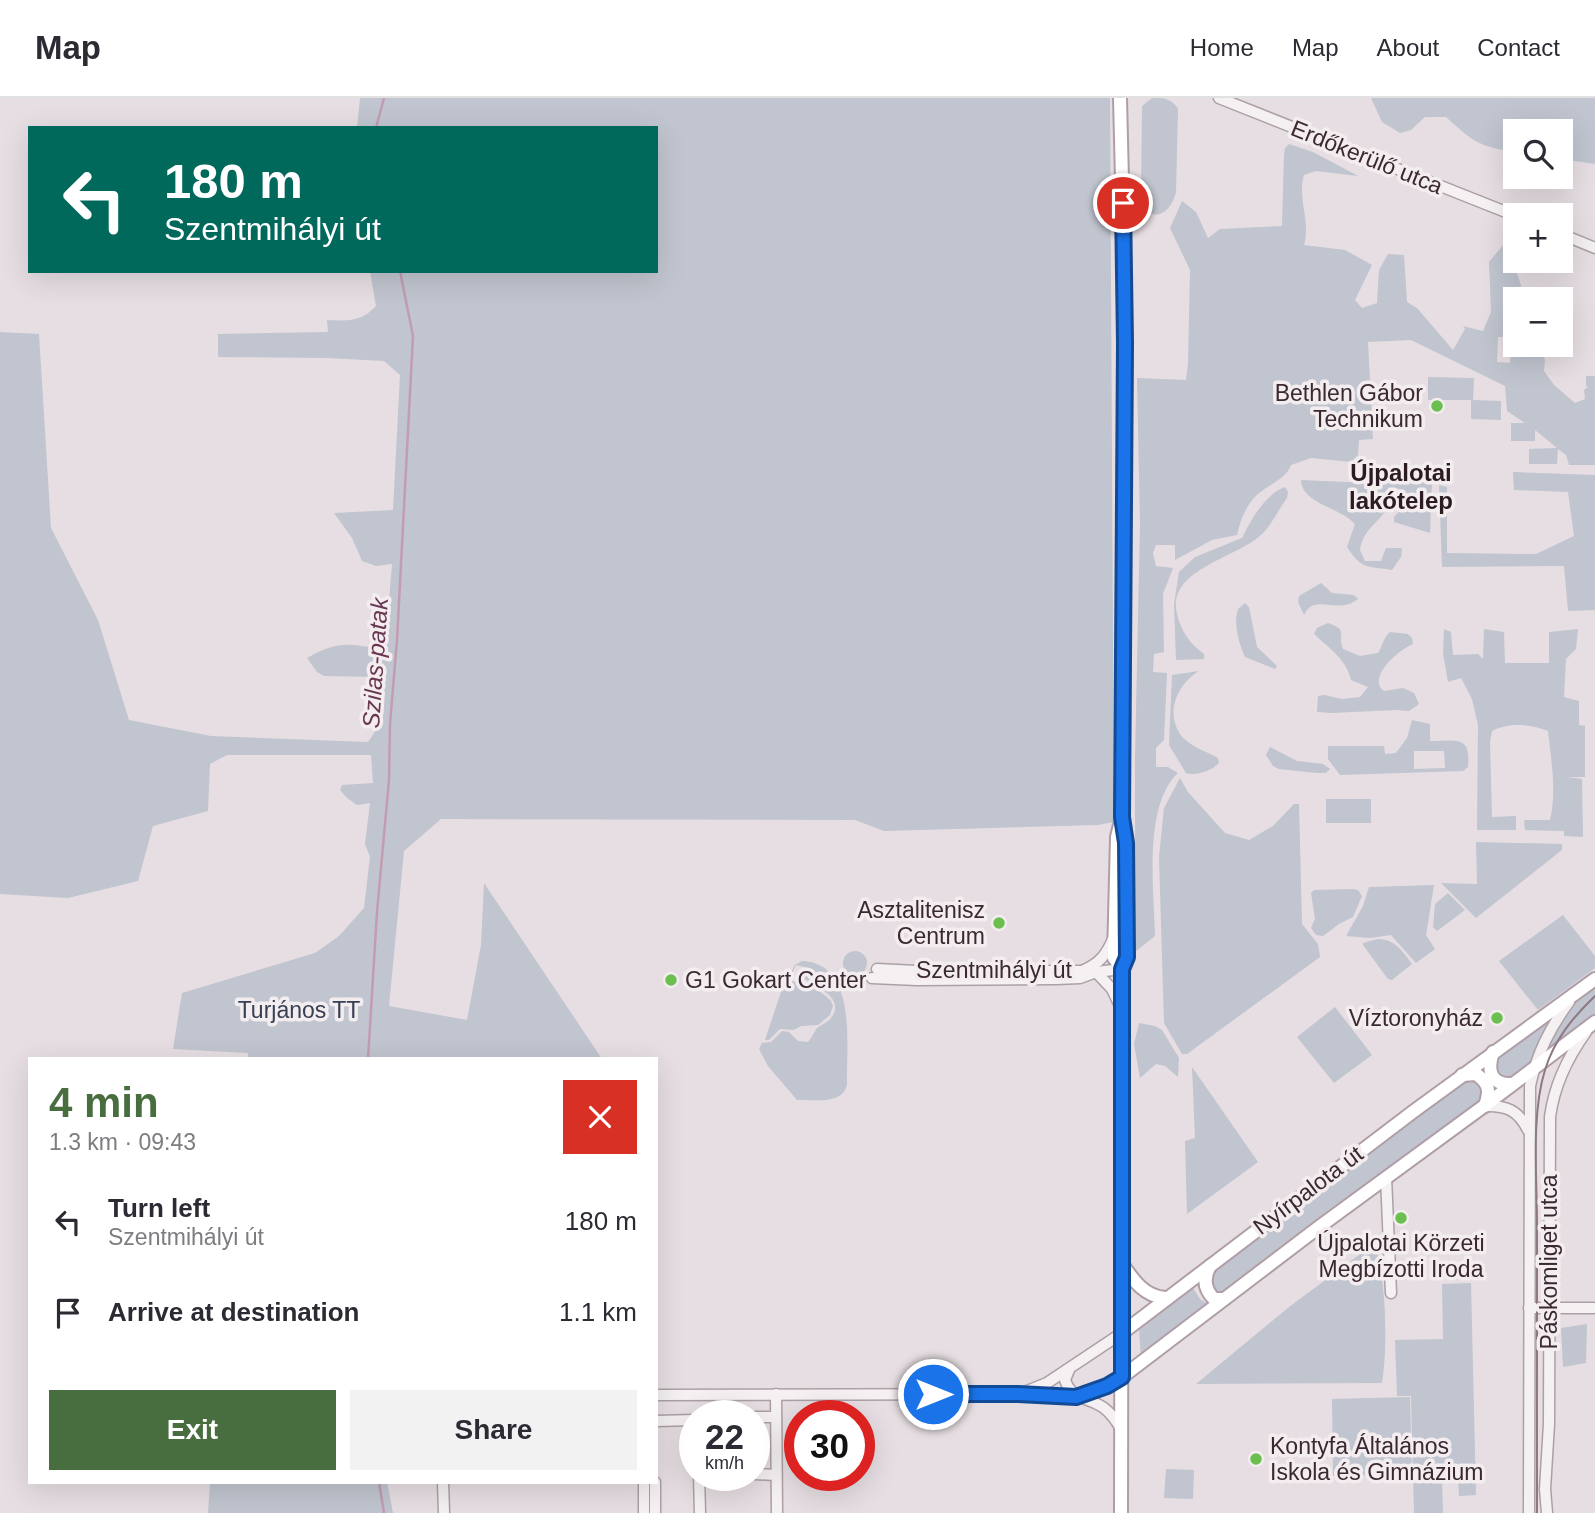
<!DOCTYPE html>
<meta charset="utf-8">
<style>
body{margin:0;font-family:Helvetica,sans-serif;background:#f2f2f3;color:#2b2b33;height:100vh;display:flex;flex-direction:column;font-size:26px;white-space:nowrap}
*{box-sizing:border-box;margin:0}
p{font-size:23px;color:#7c7c81}
.icon{flex:none;width:38px;height:38px;fill:none;stroke:currentColor;stroke-width:2;stroke-linecap:round;stroke-linejoin:round}
.map{position:relative;flex:1;overflow:hidden}
.panel{position:absolute;left:28px;top:959px;width:630px;height:427px;display:flex;flex-direction:column;background:#fff;border-radius:0px;box-shadow:0 7px 28px #0002}
.panel>*{flex:none}
.hud{position:absolute;left:28px;top:28px;width:630px;height:147px;border-radius:0px;box-shadow:0 7px 28px #0002;background:#00695c;color:#fff;overflow:hidden}
.tools{position:absolute;left:1503px;top:21px;display:grid;gap:14px}
.tools a{display:grid;place-items:center;width:70px;height:70px;border-radius:0px;background:#fff;box-shadow:0 7px 28px #0002;font-size:35px}
.speed{position:absolute;left:679px;top:1302px;display:flex;gap:14px;font-size:35px;font-weight:700;text-align:center}
.speed>*{display:grid;place-content:center;width:91px;height:91px;border-radius:50%;background:#fff;box-shadow:0 7px 28px #0002;line-height:1}
.speed small{font-size:18px;font-weight:400}
.speed .limit{border:10px solid #d22;background:#fff;color:#111}
.pin{position:absolute;display:grid;place-items:center;width:60px;height:60px;color:#fff;margin:-30px;border:4px solid #fff;border-radius:50%;box-shadow:0 2px 7px #0007}
.me{position:absolute;width:77px;margin:-38px;rotate:90deg;stroke-linejoin:round;filter:drop-shadow(0 0 5px #0008)}
.turn{display:flex;align-items:center;gap:24px;height:147px;padding:0 21px;font-size:32px}
.turn .icon{width:91px;height:91px;stroke-width:2.5}
.turn b{display:block;font-size:49px;line-height:60px}
.round{display:grid;place-items:center;flex:none;width:74px;height:74px;border-radius:0px;background:#f2f2f3}
.headline{display:flex;align-items:center;justify-content:space-between;height:119px;padding:0 21px}
h1{font-size:42px;font-weight:600;line-height:52px;color:#486e3f}
.cta{display:flex;gap:14px;margin-top:auto;padding:14px 21px}
.cta a{flex:1;height:80px;border-radius:0px;background:#486e3f;color:#fff;font-size:28px;font-weight:600;line-height:80px;text-align:center}
.cta a+a{background:#f2f2f3;color:#2b2b33}
ul{padding:0;list-style:none}
li{display:flex;align-items:center;gap:21px;height:91px;padding:0 21px}
li div{flex:1}
li b{display:block;font-size:26px}
li em{font-style:normal}
header{display:flex;align-items:center;gap:42px;box-sizing:border-box;height:98px;padding:0 35px;background:#fff;border-bottom:2px solid #e1e1e2}
header strong{font-size:33px}
nav{display:flex;gap:38px;margin-inline-start:auto;font-size:24px}
.map>svg:first-child{display:block}
.green{fill:#c0c5cf;fill-rule:evenodd}
.lines{fill:none;stroke-linecap:round;stroke-linejoin:round}
.stream{stroke:#c39cb3;stroke-width:2.5}
.minor-casing{stroke:#aca0a6;stroke-width:13}
.major-casing{stroke:#b09ea7;stroke-width:16}
.minor{stroke:#f5f0f2;stroke-width:10}
.major{stroke:#fff;stroke-width:12}
.tram{stroke:#8e7983;stroke-width:2}
.route-casing{stroke:#114b97;stroke-width:18}
.route{stroke:#1a73e8;stroke-width:12}
.poi-dot{fill:#6bbf4e;stroke:#f4edf0;stroke-width:2.5}
.labels{text-anchor:middle;dominant-baseline:central;stroke-width:7;stroke-linejoin:round;paint-order:stroke}
.street-label{font-size:23px;fill:#3b2931;stroke:#f4edf0}
.poi-label{font-size:23px;fill:#3b2931;stroke:#f4edf0;text-anchor:end}
.park-label{font-size:23px;fill:#374055;stroke:#f4edf0}
.neighbourhood-label{font-size:24px;font-weight:bold;fill:#2c1b22;stroke:#f4edf0}
.water-label{font-size:24px;font-style:italic;fill:#6a3753;stroke:#f4edf0}
</style>
<header>
<strong>Map</strong>
<nav><a>Home</a><a>Map</a><a>About</a><a>Contact</a></nav>
</header>
<div class="map">
<svg width="1595" height="1415" viewBox="0 0 1595 1415">
<rect width="100%" height="100%" fill="#e6dee2"/>
<g class="green">
<path d="M360 0H1110L1114 724 1098 727 884 733 855 722 441 721 404 753 389 908 467 922 481 847 484 785 602 961H248V955L173 951 182 895 315 855 339 838 364 810 370 759 365 746 370 705 357 707 347 700 340 692 342 687 373 685 371 657H227L210 666 208 713 153 728 138 783 68 800 0 796V234L39 236 51 430 98 522 129 622 211 638 368 644C383 625 383 606 383 583L374 579 324 578 317 574 307 560C341 541 349 547 385 551L392 466 376 468 362 463 352 440 334 415 393 412 400 277 384 263 327 260 218 259V236L328 234 327 222C348 223 361 224 376 208L370 173H656V30H357Z"/>
<path d="M1152 0C1164 0 1171 0 1178 11L1176 94C1170 120 1146 126 1141 99L1142 8Z"/>
<path d="M1371 0H1595V66L1561 61V33H1516L1515 54C1477 48 1474 44 1446 19H1425L1411 32 1400 35 1382 24Z"/>
<path d="M1289 46 1313 54 1358 78 1316 73 1304 77C1297 101 1311 124 1304 147L1345 152 1372 167 1355 202 1362 210 1377 205 1379 172 1388 156 1404 157 1407 204 1417 210 1453 252 1465 231 1463 228 1483 233 1491 214 1489 164 1504 146 1515 141V160L1513 164 1521 187 1520 201H1516V247H1524L1527 253 1541 256 1545 261 1544 273 1554 287 1575 305 1585 301 1584 292 1588 289 1586 288V278H1595V367H1569L1566 357 1558 351 1557 366H1529V351L1557 350 1535 332V343H1511V325H1525L1507 313 1505 288 1411 242 1368 244 1373 341 1359 342 1358 357 1351 364 1311 360 1291 367C1286 382 1264 388 1253 401 1244 412 1240 424 1237 437L1212 442 1175 462V447H1156L1153 455 1156 468 1173 470 1163 496 1164 554 1154 556 1153 574 1167 575 1164 642 1156 650V669H1168L1178 675C1143 707 1154 793 1155 838L1135 854V660L1140 426 1137 280 1186 282 1188 266 1190 172 1170 130 1182 103 1196 114 1208 140 1220 131 1282 128 1284 56 1285 50ZM1498 239H1511L1510 265 1497 264Z"/>
<path d="M1428 279 1474 280 1473 302 1501 303V322L1471 321V302H1428Z"/>
<path d="M1513 374 1595 377V512L1568 513 1564 468 1442 469 1439 387 1447 389V455L1536 456 1574 438 1568 394 1514 392Z"/>
<path d="M1301 382 1346 384 1432 383 1430 435 1394 424V419L1405 407 1404 393 1396 390 1391 394C1391 422 1364 424 1360 452L1365 463H1381L1386 450H1402L1401 459 1392 472C1367 468 1362 472 1347 449L1355 426C1341 410 1301 405 1301 382Z"/>
<path d="M1285 389 1288 394 1287 400C1279 411 1272 426 1262 436 1238 460 1166 471 1177 516 1181 533 1190 546 1204 556V561L1176 562 1174 506 1179 474 1195 459 1242 440C1251 422 1265 396 1285 389Z"/>
<path d="M1321 485 1332 495 1354 497 1358 501C1337 518 1315 494 1304 517L1298 504 1299 498Z"/>
<path d="M1245 505 1249 509 1257 549 1277 568 1275 571 1245 559C1239 545 1233 526 1238 511Z"/>
<path d="M1328 525C1349 532 1337 536 1343 551L1360 558 1378 555C1383 548 1383 540 1390 534L1408 536 1412 540 1413 546C1400 551 1366 579 1384 593L1403 590 1414 595 1419 606 1409 613 1397 612 1331 615 1317 614 1318 598 1324 597 1342 601 1360 599 1368 589 1351 582C1347 562 1329 550 1314 536L1317 530Z"/>
<path d="M1444 531 1451 534 1453 557 1478 556 1483 561 1484 531 1504 534 1505 565H1549V534L1578 531 1576 551 1566 561 1564 599 1579 603V627L1585 628V679H1567L1582 681 1583 739 1564 738V733L1525 732 1524 722H1550C1557 693 1551 662 1548 633 1531 626 1509 624 1492 633L1490 644 1492 719 1516 718V732H1477L1478 627 1472 601 1461 580 1448 584 1443 555Z"/>
<path d="M1199 573C1178 586 1165 613 1180 636 1188 648 1206 653 1218 660L1219 665C1211 673 1197 678 1186 675L1169 647 1172 577Z"/>
<path d="M1412 622 1430 626V643C1456 643 1471 636 1468 669L1463 673 1340 677 1328 661V648H1384L1385 656 1396 655 1407 640ZM1414 653H1444L1445 670 1414 671Z"/>
<path d="M1270 649 1297 663 1323 666 1330 671 1326 675H1316L1279 671 1273 668 1266 657Z"/>
<path d="M1180 680 1188 694 1225 735 1249 742 1273 728 1294 706H1299L1302 826 1318 846 1320 859 1187 956H1182L1164 925 1159 759 1164 710Z"/>
<rect x="1326" y="701" width="45" height="24"/>
<path d="M1476 744 1562 746V752L1476 820 1441 785 1477 786Z"/>
<path d="M1434 787 1426 837 1435 851 1416 865 1391 837 1370 840 1346 838 1363 808 1369 789Z"/>
<path d="M1352 791 1358 792 1362 798 1353 819 1339 826 1323 838 1316 837 1311 830 1315 821 1311 795 1314 792Z"/>
<path d="M1448 795 1465 812 1437 833 1433 829 1435 806Z"/>
<path d="M1563 817 1595 858V870L1538 912 1499 863Z"/>
<path d="M1378 841C1395 841 1403 854 1412 866L1392 882 1388 881 1363 847V845Z"/>
<circle cx="855" cy="865" r="12"/>
<path d="M802 863C858 865 846 948 847 986 843 1008 813 1001 797 1002L768 968 759 951 762 945 771 944 782 933 789 934 798 943 808 944C812 940 814 934 817 930 822 926 827 925 831 920 846 901 817 888 804 881L805 869 796 867 791 878H789L795 867Z"/>
<path d="M785 882C802 884 820 891 831 903L833 908 830 917 818 927 801 928 794 932 780 931 769 942H765Z"/>
<path d="M1595 886V920L1541 961C1552 930 1569 905 1595 886Z"/>
<path d="M1335 909 1372 957 1334 985 1297 939Z"/>
<path d="M1559 913C1545 930 1536 946 1531 967L1505 985 1490 966Z"/>
<path d="M1139 925 1155 928 1162 932 1179 960 1178 979 1165 968 1156 966 1140 980 1134 946Z"/>
<path d="M1192 969 1258 1064 1187 1116 1185 1043 1195 1040Z"/>
<path d="M1464 981 1481 982 1485 999 1223 1195H1218L1210 1190 1209 1174Z"/>
<path d="M1375 1145C1386 1184 1388 1245 1382 1285L1196 1286 1289 1209Z"/>
<path d="M1471 1185 1476 1397 1459 1398 1458 1380 1442 1379 1443 1415H1414L1411 1298H1397L1395 1242 1443 1241 1442 1186Z"/>
<path d="M1193 1190 1200 1201 1211 1208 1141 1261 1139 1230Z"/>
<path d="M1587 1226 1586 1265 1563 1269 1561 1230Z"/>
<path d="M1410 1299 1412 1377 1333 1378 1332 1301Z"/>
<path d="M1166 1371 1194 1372 1193 1401 1164 1400Z"/>
<path d="M210 1384H387L393 1415H208Z"/>
</g>
<g class="lines">
<g class="stream">
<path d="M376 30 384 0"/>
<path d="M368 961 377 814 389 682 390 626 397 542 413 238 400 173"/>
<path d="M379 1384 384 1415"/>
</g>
<g class="minor-casing">
<g id="minor">
<path d="M1219 0 1516 118"/>
<path d="M1561 136 1595 150"/>
<path d="M877 871 916 873H1092"/>
<path d="M1084 872C1100 865 1106 857 1113 841"/>
<path d="M1096 874 1112 891 1120 908"/>
<path d="M872 880 917 882 1056 881 1080 880 1096 874 1122 871"/>
<path d="M1484 1008C1506 1007 1518 1012 1528 1032"/>
<path d="M1386 1079 1391 1195"/>
<path d="M1529 1210H1595"/>
<path d="M1069 1272 1065 1282C1072 1303 1089 1299 1104 1310 1111 1315 1117 1324 1122 1332"/>
<path d="M1027 1293 1047 1285 1122 1235"/>
<path d="M776 1296 777 1415"/>
<path d="M656 1297 1018 1296 1076 1299 1107 1288 1122 1279"/>
<path d="M754 1319H776"/>
<path d="M656 1323 695 1322"/>
<path d="M754 1376 776 1377"/>
<path d="M699 1377 700 1415"/>
<path d="M443 1384 444 1415"/>
<path d="M655 1384V1415"/>
<path d="M644 1415V1384"/>
<path d="M1529 1415 1530 988C1537 955 1550 930 1569 904"/>
<path d="M1547 1415 1545 1391 1549 1326 1550 1019C1554 988 1568 959 1586 934"/>
</g>
</g>
<g class="major-casing">
<g id="major">
<path d="M1120 0 1125 206 1122 719 1126 745 1127 860 1122 871 1121 1415"/>
<path d="M1121 723 1117 739 1114 860 1122 871"/>
<path d="M1493 954C1487 972 1490 987 1512 986"/>
<path d="M1462 977 1476 976C1490 986 1490 993 1485 1008"/>
<path d="M1122 1166C1134 1183 1144 1198 1165 1200"/>
<path d="M1210 1168C1203 1180 1204 1191 1214 1201H1223"/>
<path d="M1122 1235 1414 1013 1595 881"/>
<path d="M1122 1279 1319 1129 1484 1008 1595 924"/>
</g>
</g>
<use href="#minor" class="minor"/>
<use href="#major" class="major"/>
<path class="tram" d="M1537 1415C1537 1319 1537 1223 1537 1126 1537 1080 1531 1016 1545 972 1554 942 1573 919 1595 898"/>
</g>
<g class="lines">
<g class="route-casing">
<path id="route" d="M933 1296H1018L1076 1299 1107 1288 1122 1279V871L1127 859 1126 745 1122 719 1125 245 1123 105"/>
</g>
<use href="#route" class="route"/>
</g>
<g class="poi-dot">
<circle cx="1437" cy="308" r="7"/>
<circle cx="999" cy="825" r="7"/>
<circle cx="671" cy="882" r="7"/>
<circle cx="1497" cy="920" r="7"/>
<circle cx="1401" cy="1120" r="7"/>
<circle cx="1256" cy="1361" r="7"/>
</g>
<g class="labels">
<g class="street-label">
<text transform="translate(1367 59) rotate(22)">Erdőkerülő utca</text>
<text x="994" y="872">Szentmihályi út</text>
<text transform="translate(1308 1092) rotate(-37)">Nyírpalota út</text>
<text transform="translate(1549 1164) rotate(-90)">Páskomliget utca</text>
</g>
<g class="poi-label">
<text x="1423" y="295">Bethlen Gábor<tspan x="1423" dy="26">Technikum</tspan></text>
<text x="985" y="812">Asztalitenisz<tspan x="985" dy="26">Centrum</tspan></text>
<text x="685" y="882" text-anchor="start">G1 Gokart Center</text>
<text x="1483" y="920">Víztoronyház</text>
<text x="1401" y="1145" text-anchor="middle">Újpalotai Körzeti<tspan x="1401" dy="26">Megbízotti Iroda</tspan></text>
<text x="1270" y="1348" text-anchor="start">Kontyfa Általános<tspan x="1270" dy="26">Iskola és Gimnázium</tspan></text>
</g>
<g class="park-label">
<text x="299" y="912">Turjános TT</text>
</g>
<g class="neighbourhood-label">
<text x="1401" y="374">Újpalotai<tspan x="1401" dy="28">lakótelep</tspan></text>
</g>
<g class="water-label">
<text transform="translate(375 565) rotate(-86)">Szilas-patak</text>
</g>
</g>
</svg>
<div class="tools">
<a><svg class="icon" aria-label="search" viewBox="0 0 24 24"><circle cx="10" cy="10" r="6"/><path d="M15 15l6 6"/></svg></a>
<a>+</a>
<a>−</a>
</div>
<div class="speed"><div>22<small>km/h</small></div><div class="limit">30</div></div>
<div class="pin" style="left:1123px;top:105px;background:#d93025"><svg class="icon" aria-label="arrive" viewBox="0 0 24 24"><path d="M6 21V4h12l-3 4 3 4H6"/></svg></div>
<svg class="me" style="left:933px;top:1296px" viewBox="-20 -20 40 40"><circle r="17" fill="#1a73e8" stroke="#fff" stroke-width="3"/><path d="M0-11L8 9 0 5-8 9z" fill="#fff"/></svg>
<div class="hud">
<div class="turn"><svg class="icon" aria-label="left" viewBox="0 0 24 24"><path d="M17 20v-9H6M10 6l-5 5 5 5"/></svg><div><b>180 m</b>Szentmihályi út</div></div>
</div>
<section class="panel">
<div class="headline"><div><h1>4 min</h1><p>1.3 km · 09:43</p></div><a class="round" style="background:#d93025;color:#fff"><svg class="icon" aria-label="close" viewBox="0 0 24 24"><path d="M6 6l12 12M18 6L6 18"/></svg></a></div>
<ul>
<li><svg class="icon" aria-label="left" viewBox="0 0 24 24"><path d="M17 20v-9H6M10 6l-5 5 5 5"/></svg><div><b>Turn left</b><p>Szentmihályi út</p></div><em>180 m</em></li>
<li><svg class="icon" aria-label="arrive" viewBox="0 0 24 24"><path d="M6 21V4h12l-3 4 3 4H6"/></svg><div><b>Arrive at destination</b></div><em>1.1 km</em></li>
</ul>
<div class="cta"><a>Exit</a><a>Share</a></div>
</section>
</div>
